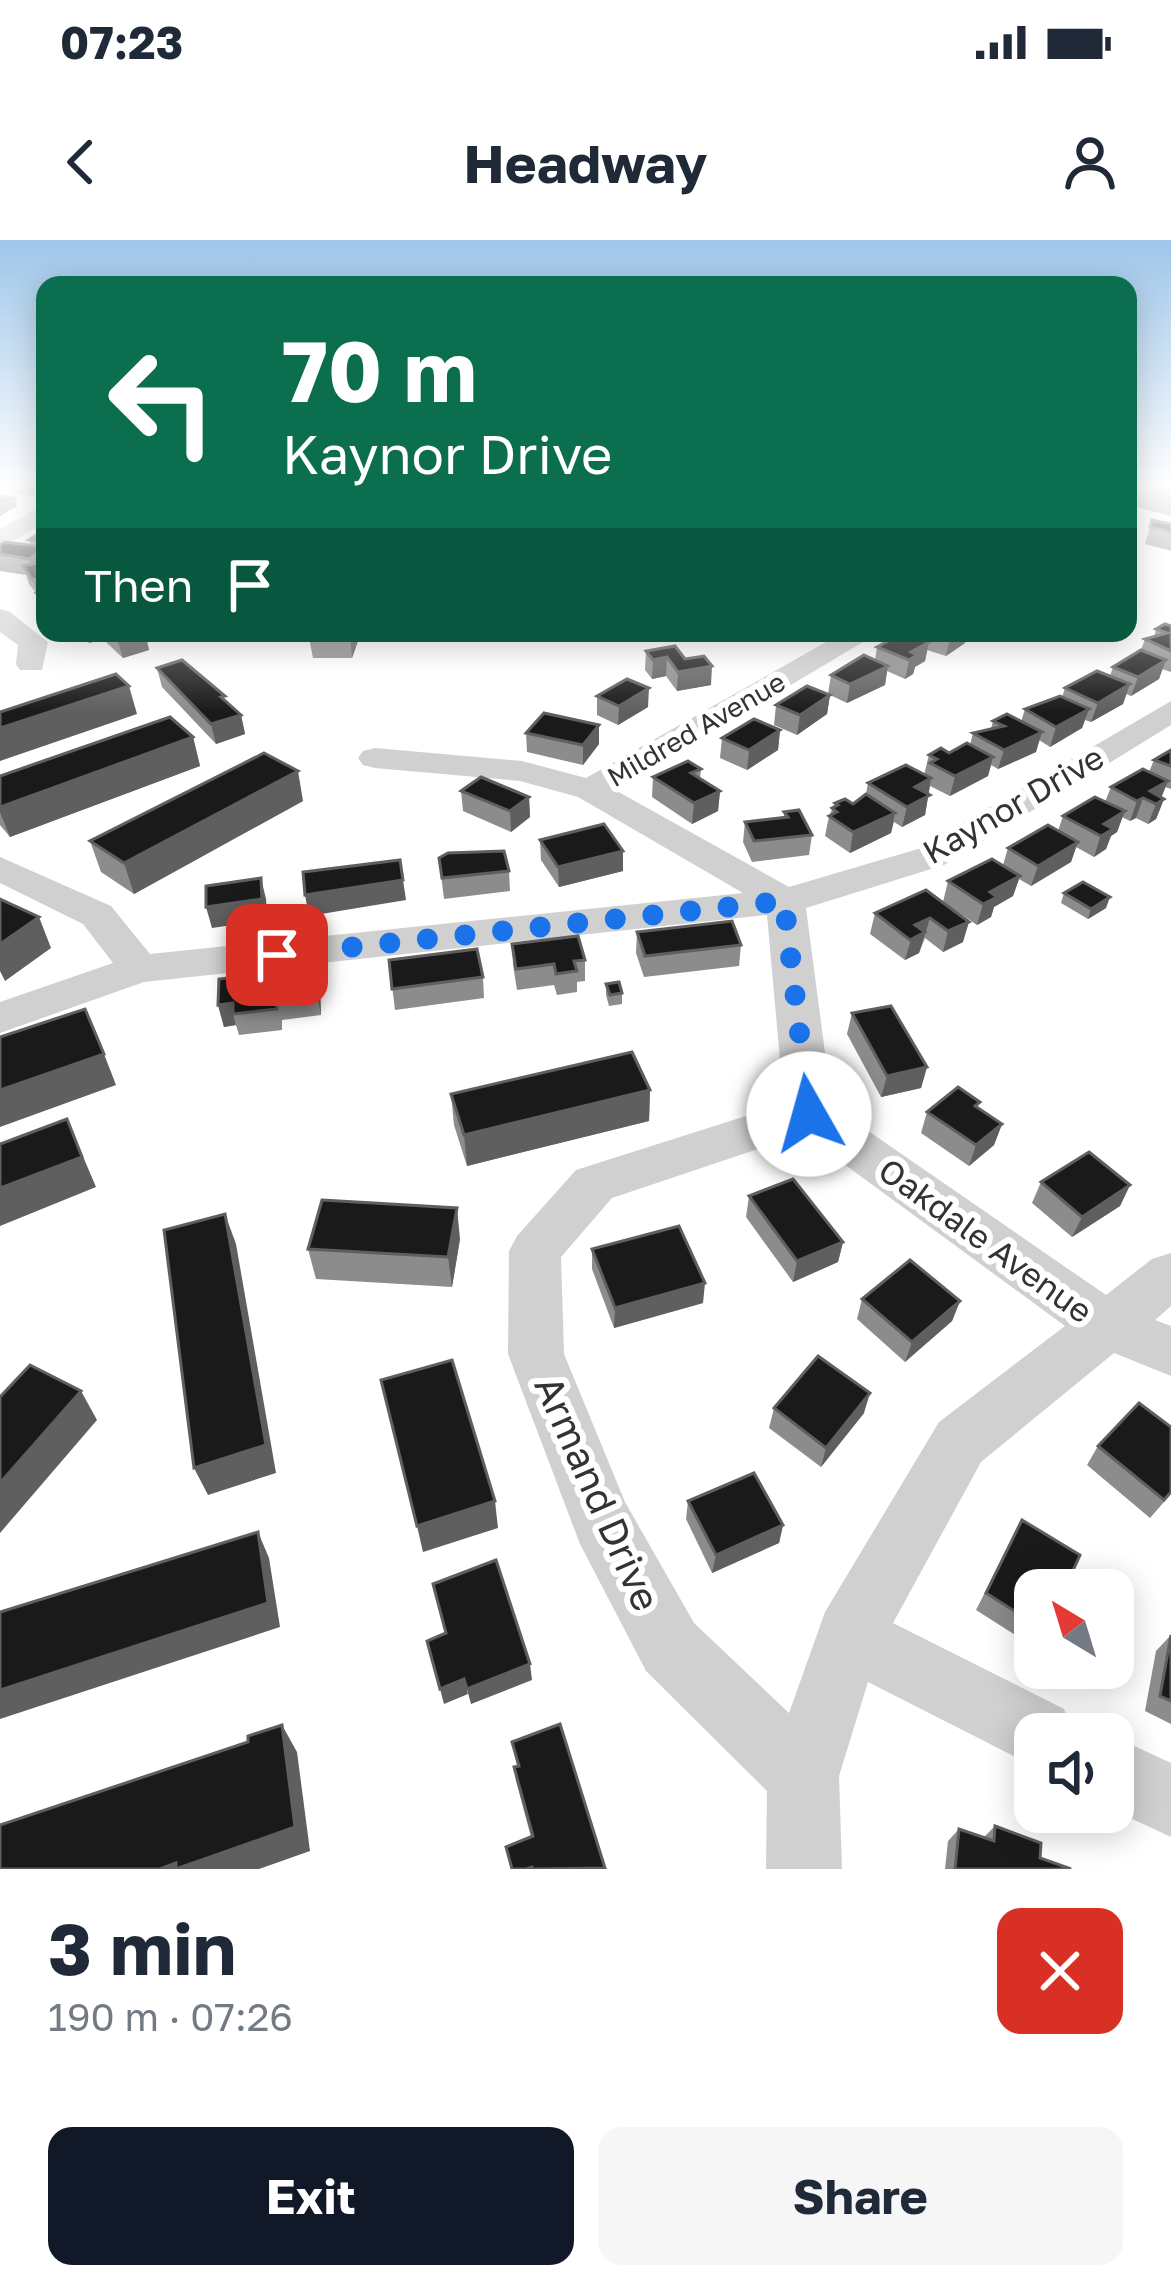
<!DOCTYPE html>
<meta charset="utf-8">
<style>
body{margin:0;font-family:"Golos Text",sans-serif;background:#f6f6f7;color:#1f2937;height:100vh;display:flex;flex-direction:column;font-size:45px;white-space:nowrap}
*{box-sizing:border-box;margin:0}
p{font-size:39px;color:#747a83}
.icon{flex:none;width:66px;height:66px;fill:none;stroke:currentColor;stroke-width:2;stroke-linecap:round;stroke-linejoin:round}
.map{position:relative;height:1629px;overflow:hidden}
.panel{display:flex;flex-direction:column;background:#fff;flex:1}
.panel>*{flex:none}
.top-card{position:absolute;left:36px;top:36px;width:1101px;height:366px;border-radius:24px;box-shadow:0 6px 30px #0003;background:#0b6e4f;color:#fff;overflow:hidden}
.needle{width:78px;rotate:322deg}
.controls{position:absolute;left:1014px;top:1329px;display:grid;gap:24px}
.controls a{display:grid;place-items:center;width:120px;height:120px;border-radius:24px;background:#fff;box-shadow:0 6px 30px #0003;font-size:60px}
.pin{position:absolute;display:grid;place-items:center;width:102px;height:102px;color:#fff;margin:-51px;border-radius:24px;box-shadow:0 6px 18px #0006}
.me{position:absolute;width:132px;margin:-66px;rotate:353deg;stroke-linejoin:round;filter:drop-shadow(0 0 9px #0008)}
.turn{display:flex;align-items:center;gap:42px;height:252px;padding:0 48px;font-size:54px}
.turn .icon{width:156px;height:156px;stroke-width:2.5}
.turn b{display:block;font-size:84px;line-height:102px}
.then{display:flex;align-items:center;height:114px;padding:0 48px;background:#0003;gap:24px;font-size:45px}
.round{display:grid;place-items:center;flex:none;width:126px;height:126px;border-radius:24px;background:#f6f6f7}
.summary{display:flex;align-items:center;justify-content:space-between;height:204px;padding:0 48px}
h1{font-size:72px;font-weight:700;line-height:90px}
.cta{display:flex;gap:24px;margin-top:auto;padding:24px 48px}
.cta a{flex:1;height:138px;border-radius:24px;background:#111827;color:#fff;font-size:48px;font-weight:700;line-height:138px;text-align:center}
.cta a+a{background:#f6f6f7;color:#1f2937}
.status{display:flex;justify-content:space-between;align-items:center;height:84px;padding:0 60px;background:#fff;direction:ltr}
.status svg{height:33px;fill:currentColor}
header{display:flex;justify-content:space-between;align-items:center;height:156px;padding:0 48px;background:#fff;font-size:54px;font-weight:700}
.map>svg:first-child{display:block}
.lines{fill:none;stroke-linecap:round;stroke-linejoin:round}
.minor{fill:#d0d0d0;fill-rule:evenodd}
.wall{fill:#8c8c8c}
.shaded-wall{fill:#5f5f5f}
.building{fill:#1a1a1a;stroke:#5f5f5f;stroke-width:3}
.route{stroke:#1a73e8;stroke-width:21;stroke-dasharray:0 37.8}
.labels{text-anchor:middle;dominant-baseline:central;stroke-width:12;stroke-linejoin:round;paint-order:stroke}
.far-street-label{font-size:27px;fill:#333;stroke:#fff}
.street-label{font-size:33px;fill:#333;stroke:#fff}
.near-street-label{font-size:39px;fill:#333;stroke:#fff}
</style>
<div class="status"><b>07:23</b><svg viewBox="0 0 49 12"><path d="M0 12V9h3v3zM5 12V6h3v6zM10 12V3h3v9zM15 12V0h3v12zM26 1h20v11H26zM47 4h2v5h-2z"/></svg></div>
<header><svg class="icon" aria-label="back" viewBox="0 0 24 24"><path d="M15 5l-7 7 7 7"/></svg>Headway<svg class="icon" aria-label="person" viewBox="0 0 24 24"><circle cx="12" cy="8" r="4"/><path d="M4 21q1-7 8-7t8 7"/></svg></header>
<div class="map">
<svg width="1171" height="1629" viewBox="0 0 1171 1629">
<rect width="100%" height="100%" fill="#fff"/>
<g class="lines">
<g class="minor">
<path d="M45 264V282L0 309V289Z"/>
<path d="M0 369 10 372 48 402 42 430H20L16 424 18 405 0 392Z"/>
<path d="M842 393H878L615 550 789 647 918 609 1171 461V485L944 625 806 668 832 866 1106 1055 1152 1019 1171 1013V1066L1155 1080 1171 1086V1136L1114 1113 981 1222 893 1383 1064 1469 1074 1494H1035V1527L868 1442 839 1536 842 1629H766L767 1551 646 1431 580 1304 508 1114 509 1011 517 996 576 930 784 864 767 675 144 742 0 793V762L113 723 83 684 0 643V617L111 666 150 714 743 653 578 557 520 541 375 528 363 525 358 518 363 511 375 508 522 521 586 538ZM803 894 1065 1086 939 1182 825 1372 789 1473 694 1383 625 1262 564 1114 561 1017 612 958Z"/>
<path d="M1113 1496 1171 1523V1597L1113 1570Z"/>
</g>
</g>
<g class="wall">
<path d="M45 244V248L32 256 11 253 9 245Z"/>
<path d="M1128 244H1171V276L1136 267 1133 275 1128 279Z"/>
<path d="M1152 280 1171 284V311L1145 304Z"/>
<path d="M45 289V374L42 371 36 353 29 344 26 335 0 331V305H31L29 300Z"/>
<path d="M1171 386V432L1162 429 1159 439 1131 456 1126 454 1123 464 1091 482 1085 480 1082 488 1050 507 1039 500 1036 512 998 529 991 525 988 536 950 556 930 546 925 575 902 587 894 582 891 593 850 613 825 596 829 576 835 563 853 564 866 554 868 543 924 535 929 515 949 513 970 505 973 493 991 489 993 481 1021 482 1025 469 1062 457 1065 448 1110 436 1113 427 1141 410 1145 399 1154 397 1156 389Z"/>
<path d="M80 393H145L149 410 123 418 107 403 105 398 89 403Z"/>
<path d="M248 393H296L284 396 249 395Z"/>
<path d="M308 393H357L358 401 352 418H313Z"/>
<path d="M910 393H967L965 403 946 416 927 410 925 421 915 427 913 434 905 439 887 431 885 445 847 463 830 455 827 474 797 495 774 485 776 465 828 454 831 435 875 420 877 407Z"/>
<path d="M646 411 685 419 711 445 677 451 666 436 652 439 645 430Z"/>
<path d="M157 428 227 462 241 475 245 494 216 504 162 447Z"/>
<path d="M597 456 648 467 618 485 597 475Z"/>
<path d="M780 490 778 510 747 530 720 518 722 498Z"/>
<path d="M526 493 599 504 583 525 527 512Z"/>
<path d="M193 497 200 526 10 597 0 585V536Z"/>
<path d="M1171 510V549L1165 547 1161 557 1164 559 1156 579 1148 584 1136 578 1130 581 1122 577 1117 592 1111 596 1106 609 1094 617 1076 607 1071 622 1031 646 1019 639 1013 656 994 667 991 677 977 685 943 662 948 641 1003 625 1008 608 1058 591 1063 576 1105 562 1111 547 1149 532 1154 520Z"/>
<path d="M701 529 700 539 720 551 718 571 692 584 652 557 653 537Z"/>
<path d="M461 551 529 557 530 577 511 592 463 571Z"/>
<path d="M303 561 134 654 101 632 90 601Z"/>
<path d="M784 572 812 595 809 615 752 622 743 602 745 582 784 578Z"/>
<path d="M540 600 623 611V631L559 647 541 620Z"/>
<path d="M439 618 509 631 510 651 444 659Z"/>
<path d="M926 650 963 702 943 712 925 698 919 713 905 720 870 694 875 673Z"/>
<path d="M1064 653 1106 668 1088 679 1061 663Z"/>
<path d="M637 692 741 705 739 726 644 737 636 713Z"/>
<path d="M512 704 585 720V741L577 742V752L557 755 554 745 517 750 513 725Z"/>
<path d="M389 720 483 737 484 758 395 770Z"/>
<path d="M606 744 622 753V764L609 766 606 755Z"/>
<path d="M320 749 321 775 282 780V790L239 795 236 785 224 787 218 765Z"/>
<path d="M852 773 927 827 921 848 881 857 847 794Z"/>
<path d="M650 850 649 881 467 926 454 885 451 854Z"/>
<path d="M978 868 1002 884 994 905 969 926 921 893 927 872Z"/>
<path d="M1041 942 1130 945 1120 966 1072 997 1032 963Z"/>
<path d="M749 956 843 1002 838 1022 793 1042 746 977Z"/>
<path d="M460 999 452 1047 316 1039 308 1009Z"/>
<path d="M592 1009 703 1063 614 1088 592 1029Z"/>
<path d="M862 1059 960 1061 952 1081 905 1122 857 1079Z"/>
<path d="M774 1168 864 1173 821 1227 769 1188Z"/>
<path d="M1098 1206 1171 1254 1150 1278 1087 1225Z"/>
<path d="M688 1261 783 1285 779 1303 712 1333 686 1279Z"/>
<path d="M1022 1280 1035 1350 1034 1407 976 1370Z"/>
<path d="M1171 1395V1484L1145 1471 1156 1411Z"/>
<path d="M512 1502 605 1628 511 1629 506 1607 531 1597 516 1541 514 1527 517 1526Z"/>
<path d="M995 1586 1040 1618 1071 1629H945L948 1601 959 1589 984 1597Z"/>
</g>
<g class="shaded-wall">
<path d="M34 244H45V248L32 256 29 247Z"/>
<path d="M14 258 17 266 0 276V266Z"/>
<path d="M45 308V330L35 336 29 319Z"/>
<path d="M45 337V356L39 358 33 340Z"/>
<path d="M86 393H104L105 398 89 403Z"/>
<path d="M138 393H145L149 410 123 418 117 399Z"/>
<path d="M350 393H357L358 401 352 418Z"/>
<path d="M957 393H967L965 403 946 416 950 397Z"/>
<path d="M929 402 925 421 915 427 913 434 905 439 911 412Z"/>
<path d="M667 417 666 436 652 439 653 420Z"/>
<path d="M1166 420 1159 439 1131 456 1138 437Z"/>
<path d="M712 426 711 445 677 451 678 432Z"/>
<path d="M888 426 885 445 847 463 850 444Z"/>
<path d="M1130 444 1123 464 1091 482 1098 463Z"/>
<path d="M129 446 137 474 0 521V488Z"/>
<path d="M649 448 648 467 618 485 619 466Z"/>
<path d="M830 455 827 474 797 495 800 475Z"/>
<path d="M1089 469 1082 488 1050 507 1056 487Z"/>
<path d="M241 475 245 494 216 504 211 484Z"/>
<path d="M599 485V504L583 525V505Z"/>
<path d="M780 490 778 510 747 530 749 510Z"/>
<path d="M1042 492 1036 512 998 529 1004 510Z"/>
<path d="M193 497 200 526 10 597 0 572V567Z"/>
<path d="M993 517 988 536 950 556 955 536Z"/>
<path d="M298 531 303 561 134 654 124 623Z"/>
<path d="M931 538 925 575 902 587 907 567 915 547Z"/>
<path d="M1168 541 1160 561 1164 559 1156 579 1148 584 1156 564 1150 551Z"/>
<path d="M720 551 718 571 692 584 694 563Z"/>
<path d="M529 557 530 577 511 592 510 571Z"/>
<path d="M1143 558 1136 578 1130 581 1137 561Z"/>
<path d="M1125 571 1117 592 1111 596 1106 609 1094 617 1104 584Z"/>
<path d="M895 573 891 593 850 613 853 592Z"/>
<path d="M1078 602 1071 622 1031 646 1038 626Z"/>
<path d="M623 611V631L559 647 558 627Z"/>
<path d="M1020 636 1013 656 994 667 991 677 977 685 983 664 990 652Z"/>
<path d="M261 638 266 659 267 680 212 688 206 667Z"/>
<path d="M403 640 406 660 309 676 305 655Z"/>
<path d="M1110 657 1106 668 1088 679 1091 669Z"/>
<path d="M39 677 51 708 5 741 0 731V704Z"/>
<path d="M930 678 919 713 905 720 915 685Z"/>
<path d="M969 682 963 702 943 712 948 691Z"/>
<path d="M316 728 320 749 321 775 317 754Z"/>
<path d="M233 763V774L236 785 224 787 218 765Z"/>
<path d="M104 814 116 845 0 887V850Z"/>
<path d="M927 827 921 848 881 857 887 836Z"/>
<path d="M650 850 649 881 467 926 464 895Z"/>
<path d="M67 879 96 947 0 986V948Z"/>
<path d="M1002 884 994 905 969 926 976 905Z"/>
<path d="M1130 945 1120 966 1072 997 1082 977Z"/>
<path d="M457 968 460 999 452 1047 448 1017Z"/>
<path d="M225 974 236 1004 276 1233 208 1255 194 1228Z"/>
<path d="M843 1002 838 1022 793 1042 797 1021Z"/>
<path d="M705 1043 703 1063 614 1088 615 1068Z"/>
<path d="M960 1061 952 1081 905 1122 912 1102Z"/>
<path d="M81 1151 97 1180 0 1293V1243Z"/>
<path d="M870 1153 864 1173 821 1227 826 1208Z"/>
<path d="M495 1261 498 1288 423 1312 417 1286Z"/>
<path d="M783 1285 779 1303 712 1333 716 1315Z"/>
<path d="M258 1292 269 1318 280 1387 0 1479V1450Z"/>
<path d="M530 1424 532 1440 471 1464 467 1449Z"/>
<path d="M464 1439 468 1454 444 1464 440 1449Z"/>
<path d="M282 1485 297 1512 310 1611 259 1629H160Z"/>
</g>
<g class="building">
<path d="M0 256 14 258 0 266Z"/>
<path d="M1152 280 1171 284V292L1150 287Z"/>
<path d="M45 289V302L29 300Z"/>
<path d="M5 302 45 307V308L29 319 0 314V305Z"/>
<path d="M45 321V337L33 340 23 326Z"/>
<path d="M45 350V362L36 353Z"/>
<path d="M1165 384 1171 386V411L1145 399 1167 393 1156 389Z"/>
<path d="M111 393H138L117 399Z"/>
<path d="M308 393H352L350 399H309L312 393Z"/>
<path d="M903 393 929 402 911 412 917 415 909 420 877 407Z"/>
<path d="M675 406 685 419 704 416 712 426 678 432 667 417 653 420 646 411Z"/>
<path d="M1141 410 1166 420 1138 437 1113 427Z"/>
<path d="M864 415 888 426 850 444 831 435Z"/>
<path d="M182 420 225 456 221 457 241 475 211 484 157 428Z"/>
<path d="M1097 431 1130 444 1098 463 1065 448Z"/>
<path d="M116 434 129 446 0 488V472Z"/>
<path d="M627 439 649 448 619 466 597 456Z"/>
<path d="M807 446 830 455 800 475 776 465Z"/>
<path d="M1060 456 1089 469 1056 487 1025 469Z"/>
<path d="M544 473 599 485 583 505 526 493Z"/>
<path d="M1007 474 1042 492 1004 510 973 493 1004 486 993 481Z"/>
<path d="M170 477 193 497 0 567V536Z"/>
<path d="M754 479 780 490 749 510 722 498Z"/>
<path d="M967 503 993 517 955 536 930 523 937 519 929 515 941 508 949 513Z"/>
<path d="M1171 510V526L1154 520Z"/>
<path d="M264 513 298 531 124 623 90 601Z"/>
<path d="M688 521 701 529 691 533 720 551 694 563 653 537Z"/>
<path d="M906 525 931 538 915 547 930 555 907 567 868 543Z"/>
<path d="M1143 529 1168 541 1150 551 1164 559 1156 564 1143 558 1137 561 1111 547Z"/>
<path d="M481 537 529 557 510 571 461 551Z"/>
<path d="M866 554 895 573 853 592 829 576 837 572 832 568 838 565 835 563 845 559 853 564Z"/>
<path d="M1095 557 1125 571 1104 584 1113 589 1101 596 1063 576Z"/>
<path d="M799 570 812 595 754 601 745 582 788 577 784 572Z"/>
<path d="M604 584 623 611 558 627 540 600Z"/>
<path d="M1048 585 1078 602 1038 626 1008 608Z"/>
<path d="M504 611 509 631 442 638 439 618 448 613Z"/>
<path d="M992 619 1020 636 990 652 997 657 983 664 948 641Z"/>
<path d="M400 620 403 640 305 655 303 632Z"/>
<path d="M261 638 262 659 206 667V646Z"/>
<path d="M1083 642 1110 657 1091 669 1064 653Z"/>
<path d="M926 650 969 682 948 691 930 678 915 685 925 692 910 700 875 673Z"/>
<path d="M0 659 39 677 0 704Z"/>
<path d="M732 681 741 705 645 716 637 692Z"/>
<path d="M578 696 585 720 574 721 577 731 556 734 554 724 516 729 512 704Z"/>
<path d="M477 709 483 737 392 749 389 720Z"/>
<path d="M316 728 317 754 277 759V769L233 774V763L218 765 219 739Z"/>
<path d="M619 742 622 753 610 755 606 744Z"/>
<path d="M891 766 927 827 887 836 852 773Z"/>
<path d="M85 769 104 814 0 850V797Z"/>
<path d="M632 812 650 850 464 895 451 854Z"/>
<path d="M958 847 980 862 975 866 1002 884 976 905 927 872Z"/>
<path d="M67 879 82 917 0 948V904Z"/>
<path d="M1089 912 1130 945 1082 977 1041 942Z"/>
<path d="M793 939 843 1002 797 1021 749 956Z"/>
<path d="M322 960 457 968 448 1017 308 1009Z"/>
<path d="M225 974 266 1205 194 1228 164 990Z"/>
<path d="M679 986 705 1043 615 1068 592 1009Z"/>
<path d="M910 1020 960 1061 912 1102 862 1059Z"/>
<path d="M818 1116 870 1153 826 1208 774 1168Z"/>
<path d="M452 1120 495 1261 417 1286 381 1140Z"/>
<path d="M30 1125 81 1151 0 1243V1157Z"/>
<path d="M1139 1163 1171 1187V1252L1164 1260 1098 1206Z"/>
<path d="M754 1233 783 1285 716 1315 688 1261Z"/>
<path d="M1022 1280 1080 1315 1064 1350H1035V1384L986 1353Z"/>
<path d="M258 1292 268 1363 0 1450V1372Z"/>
<path d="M496 1320 530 1424 467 1449 464 1439 440 1449 427 1401 446 1393 433 1344Z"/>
<path d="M1171 1395V1461L1160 1456Z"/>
<path d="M560 1484 605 1628 533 1629 532 1627 526 1629H512L506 1607 533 1596 514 1527 519 1526 512 1502Z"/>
<path d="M282 1485 295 1587 176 1629V1623L160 1629H0V1585L248 1502V1496Z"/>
<path d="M995 1586 1041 1603 1040 1618 1071 1629H955L959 1589 994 1601Z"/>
</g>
<linearGradient id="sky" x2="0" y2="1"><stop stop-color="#9ec6ea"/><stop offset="0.52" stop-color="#fff"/><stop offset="1" stop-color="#fff" stop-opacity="0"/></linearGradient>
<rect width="1171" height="472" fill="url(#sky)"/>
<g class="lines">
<path class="route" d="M277 715 784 661 809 874"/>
</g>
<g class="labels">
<g class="far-street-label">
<text transform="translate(696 489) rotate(-30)">Mildred Avenue</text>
</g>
<g class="street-label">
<text transform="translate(1013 564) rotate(-30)">Kaynor Drive</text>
<text transform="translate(986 1000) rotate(36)">Oakdale Avenue</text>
</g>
<g class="near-street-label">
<text transform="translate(598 1253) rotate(66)">Armand Drive</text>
</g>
</g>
</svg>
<div class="controls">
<a><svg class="needle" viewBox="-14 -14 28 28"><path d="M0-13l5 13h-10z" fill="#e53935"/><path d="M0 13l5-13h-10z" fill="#747a83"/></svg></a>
<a><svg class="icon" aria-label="sound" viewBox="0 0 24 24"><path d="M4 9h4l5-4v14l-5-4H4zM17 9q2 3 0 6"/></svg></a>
</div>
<div class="pin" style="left:277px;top:715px;background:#d93025"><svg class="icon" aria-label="arrive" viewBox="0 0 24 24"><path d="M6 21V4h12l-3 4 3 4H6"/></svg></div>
<svg class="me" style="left:809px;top:874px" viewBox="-20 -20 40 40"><circle r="19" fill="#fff"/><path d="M0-13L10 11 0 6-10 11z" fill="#1a73e8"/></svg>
<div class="top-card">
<div class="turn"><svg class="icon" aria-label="left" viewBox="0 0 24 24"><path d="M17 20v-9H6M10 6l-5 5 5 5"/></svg><div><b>70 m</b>Kaynor Drive</div></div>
<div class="then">Then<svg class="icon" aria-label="arrive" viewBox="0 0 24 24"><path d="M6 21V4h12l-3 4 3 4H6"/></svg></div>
</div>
</div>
<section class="panel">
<div class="summary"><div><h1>3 min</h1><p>190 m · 07:26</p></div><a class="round" style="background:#d93025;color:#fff"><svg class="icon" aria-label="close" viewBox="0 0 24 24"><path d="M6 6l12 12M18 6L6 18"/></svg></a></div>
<div class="cta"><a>Exit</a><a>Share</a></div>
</section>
